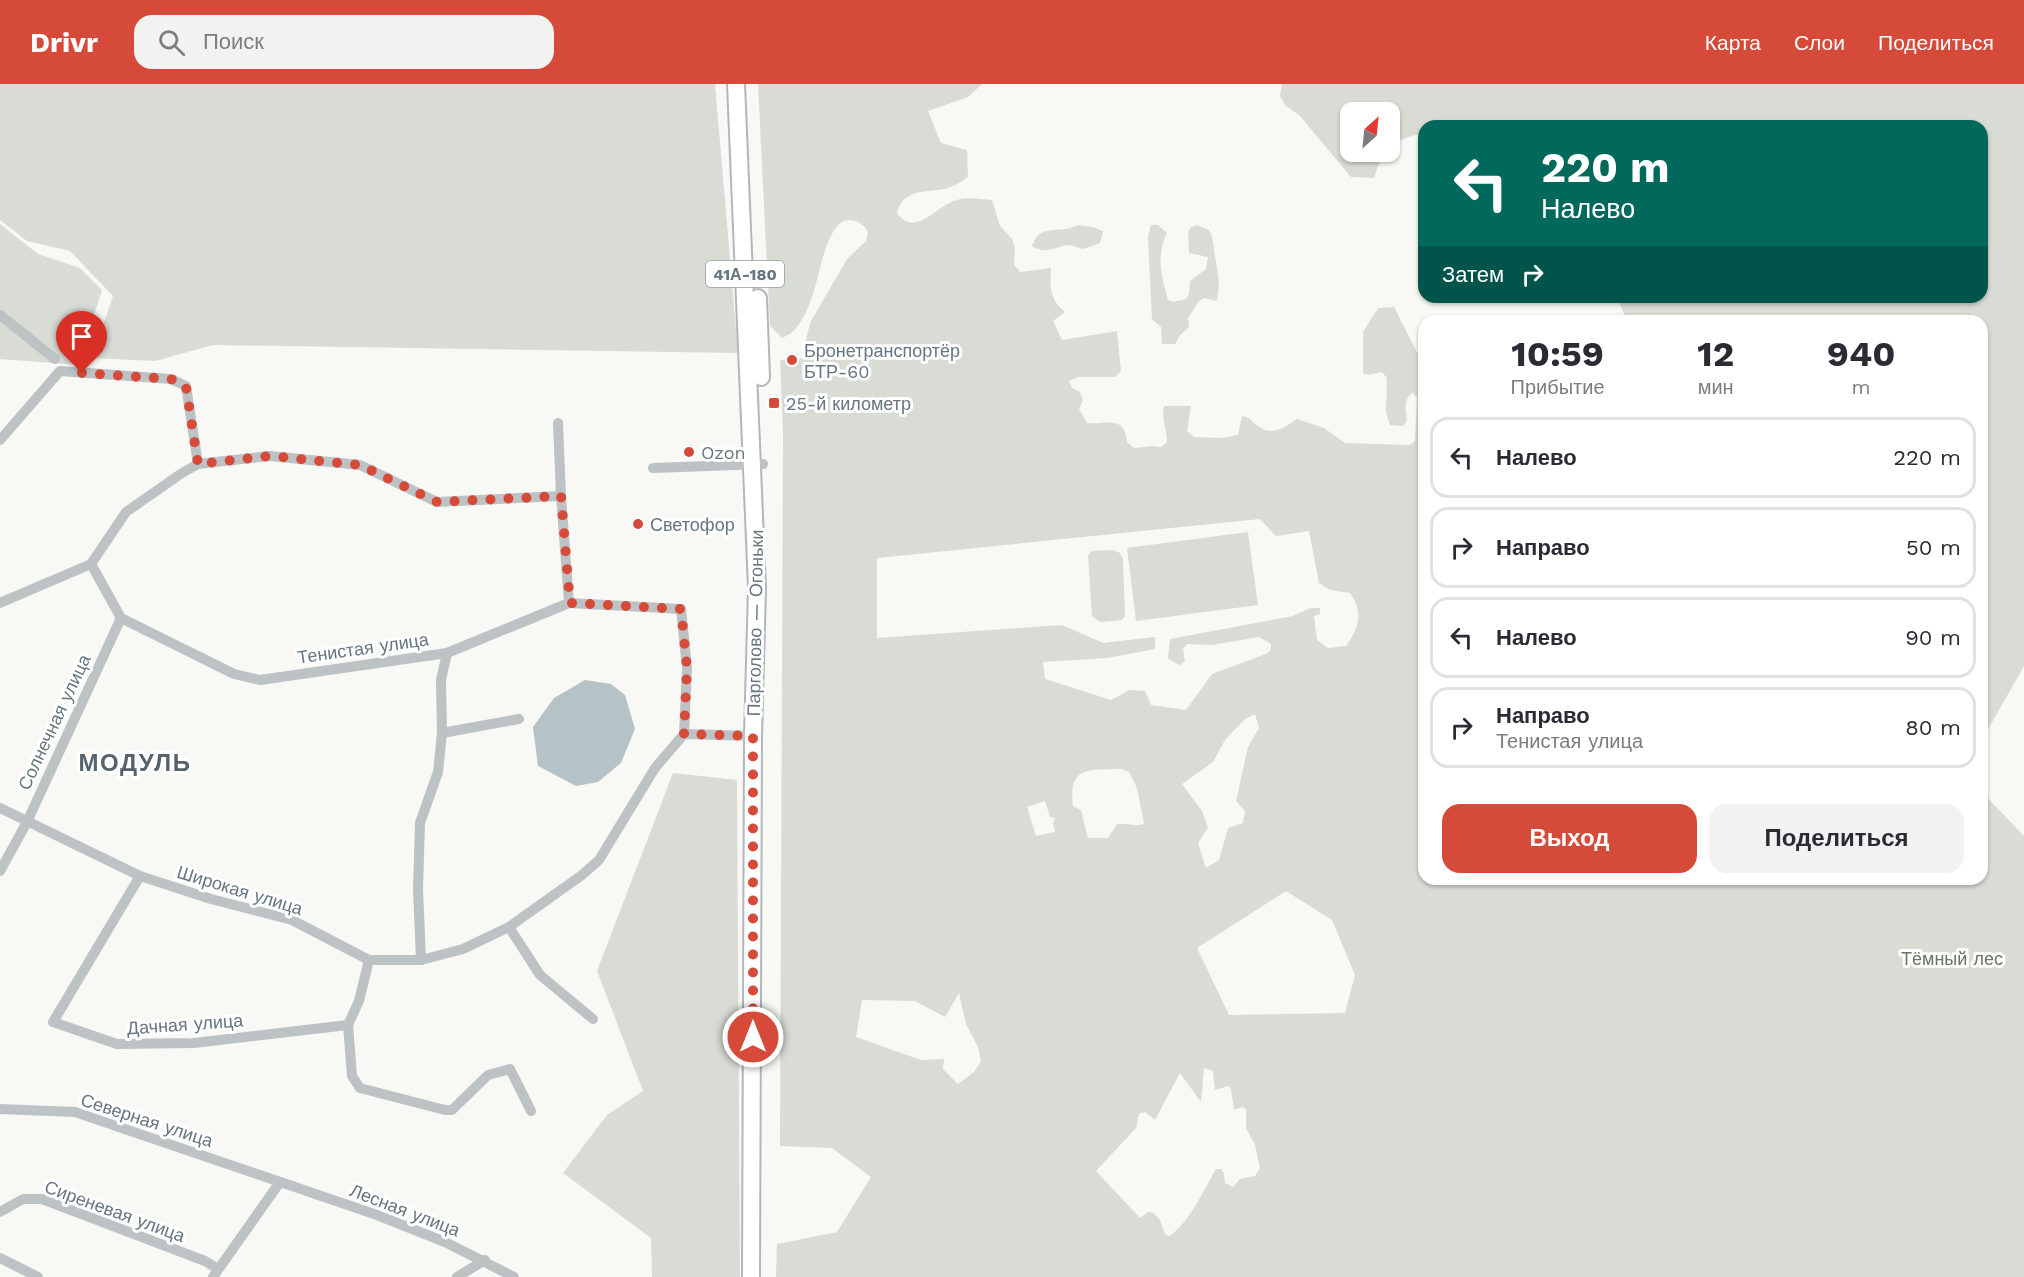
<!DOCTYPE html>
<html lang="ru">
<meta charset="utf-8">
<style>
body{margin:0;font-family:"Work Sans",sans-serif;background:#f2f2f3;color:#2b2b33;height:100vh;display:flex;flex-direction:column;font-size:22px;white-space:nowrap}
*{box-sizing:border-box;margin:0}
p{font-size:20px;color:#7c7c81}
.icon{flex:none;width:33px;height:33px;fill:none;stroke:currentColor;stroke-width:2;stroke-linecap:round;stroke-linejoin:round}
.map{position:relative;flex:1;overflow:hidden}
.sheet{position:absolute;left:1418px;top:231px;width:570px;height:570px;display:flex;flex-direction:column;background:#fff;border-radius:18px;box-shadow:0 2px 4px #0004}
.sheet>*{flex:none}
.guide{position:absolute;left:1418px;top:36px;width:570px;height:183px;border-radius:18px;box-shadow:0 2px 4px #0004;background:#00695c;color:#fff;overflow:hidden}
.needle{width:39px;rotate:27deg}
.buttons{position:absolute;left:1340px;top:18px;display:grid;gap:12px}
.buttons a{display:grid;place-items:center;width:60px;height:60px;border-radius:12px;background:#fff;box-shadow:0 2px 4px #0004;font-size:30px}
.pin{position:absolute;display:grid;place-items:center;width:51px;height:51px;color:#fff;margin:-62px -26px;border-radius:50% 50% 50% 0;rotate:-45deg;box-shadow:0 0 6px #0007}
.pin .icon{rotate:45deg}
.me{position:absolute;width:66px;margin:-33px;rotate:0deg;stroke-linejoin:round;filter:drop-shadow(0 0 4px #0008)}
.turn{display:flex;align-items:center;gap:21px;height:126px;padding:0 24px;font-size:27px}
.turn .icon{width:78px;height:78px;stroke-width:2.5}
.turn b{display:block;font-size:42px;line-height:51px}
.then{display:flex;align-items:center;height:57px;padding:0 24px;background:#0003;gap:12px;font-size:22px}
.eta{display:flex;justify-content:space-evenly;align-items:center;height:102px;text-align:center}
.eta b{font-size:36px;font-weight:700;line-height:42px}
.cta{display:flex;gap:12px;margin-top:auto;padding:12px 24px}
.cta a{flex:1;height:69px;border-radius:18px;background:#d54a39;color:#fff;font-size:24px;font-weight:700;line-height:69px;text-align:center}
.cta a+a{background:#f2f2f3;color:#2b2b33}
ul{padding:0;list-style:none}
li{display:flex;align-items:center;gap:18px;height:81px;margin:0 12px 9px;padding:0 12px;border:3px solid #e1e1e2;border-radius:18px}
li div{flex:1}
li b{display:block;font-size:22px}
li em{font-style:normal}
header{display:flex;align-items:center;gap:36px;box-sizing:border-box;height:84px;padding:0 30px;background:#d54a39;color:#fff}
header strong{font-size:28px}
nav{display:flex;gap:33px;margin-inline-start:auto;font-size:21px}
.search{width:420px;height:54px;background:#f2f2f3;display:flex;align-items:center;gap:15px;box-sizing:border-box;padding:0 21px;border-radius:18px;color:#7c7c81;font-size:22px}
.map>svg:first-child{display:block}
.green{fill:#d8dcd5;fill-rule:evenodd}
.water{fill:#b6c3c6}
.lines{fill:none;stroke-linecap:round;stroke-linejoin:round}
.primary-casing{stroke:#b1b7ba;stroke-width:20}
.street{stroke:#bdc2c5;stroke-width:10}
.primary{stroke:#fff;stroke-width:16}
.route{stroke:#d54a39;stroke-width:10;stroke-dasharray:0 18}
.poi-dot{fill:#d54a39;stroke:#fff;stroke-width:2}
.labels{text-anchor:middle;dominant-baseline:central;stroke-width:6;stroke-linejoin:round;paint-order:stroke}
.shield{fill:#fff;stroke:#939fa5;stroke-width:1.5}
.shield-label{font-size:16px;font-weight:bold;fill:#65767e}
.poi-label{font-size:18px;fill:#65767e;stroke:#fff;text-anchor:start}
.street-label{font-size:18px;fill:#65767e;stroke:#fff}
.park-label{font-size:18px;fill:#697664;stroke:#fff}
.district-label{font-size:24px;font-weight:bold;letter-spacing:1.5px;fill:#57636a;stroke:#fff}
</style>
<header>
<strong>Drivr</strong>
<div class="search"><svg class="icon" aria-label="search" viewBox="0 0 24 24"><circle cx="10" cy="10" r="6"/><path d="M15 15l6 6"/></svg>Поиск</div>
<nav><a>Карта</a><a>Слои</a><a>Поделиться</a></nav>
</header>
<div class="map">
<svg width="2024" height="1193" viewBox="0 0 2024 1193">
<rect width="100%" height="100%" fill="#f8f8f5"/>
<g class="green">
<path d="M0 0H715L738 269 213 261 155 277 92 274 113 212 70 167 27 157 0 136Z"/>
<path d="M758 0H982L968 13 928 27 941 59 967 66 968 93C963 96 957 101 951 103 931 110 903 102 897 129 915 154 935 123 954 117 966 112 980 115 992 116L1000 142 1012 155 1015 164 1014 181 1020 188 1051 184C1050 203 1049 215 1065 228L1053 237 1062 256 1117 247 1121 287 1115 293H1078L1069 297 1072 304 1080 308 1083 316 1079 325 1087 339C1105 341 1125 330 1127 358L1134 364 1152 362 1161 363 1167 358C1167 345 1161 336 1164 322H1191L1187 347 1194 353 1221 354 1238 351 1242 332C1251 333 1251 338 1258 342 1272 353 1284 344 1297 335L1324 344 1345 359 1410 361 1415 357 1417 314 1413 309C1402 315 1406 326 1407 337L1403 342 1390 341 1386 328 1387 294 1382 288 1369 291 1363 289V248L1378 224 1394 223 1423 280 1424 795H1982V708L2024 752V1193H776L777 1160 837 1148 871 1093 832 1064 780 1062 783 348 780 276 812 274 806 256 810 239 847 175 866 157 868 148C864 141 859 137 850 136 827 134 819 194 813 210 810 220 804 234 797 243 793 249 788 251 782 254L770 242ZM1260 435 1276 452 1309 447 1319 499 1330 506 1350 509C1364 529 1359 544 1346 562L1328 564 1317 556 1314 532 1320 530V524H1310L1293 532 1170 555 1168 575 1180 581 1185 577 1183 565 1187 560 1212 561 1259 553 1271 560V566L1266 570 1212 590 1186 626 1151 621 1145 607 1130 606 1111 616 1045 595 1043 578 1107 574 1155 565V553L1103 559 1062 541 877 554V474ZM1255 630 1259 644 1248 663 1236 717 1245 727 1243 739 1228 744 1219 776 1206 784 1198 759 1208 744 1202 727 1182 700 1213 678 1225 656 1245 635ZM1121 685 1129 688 1137 704 1144 740C1134 743 1127 739 1117 740L1108 754H1088L1081 726 1073 722C1068 681 1089 686 1121 685ZM1045 717 1050 733 1055 734 1053 739 1055 748 1036 752 1027 723ZM1286 807 1332 836 1355 891 1345 929 1229 931 1197 864ZM959 909 966 940 978 963 981 977 974 988 958 1000 943 985 944 975 921 976 856 953 862 916 915 917 945 933ZM1204 984 1213 987 1215 1006 1229 1002 1231 1006 1234 1026 1242 1023 1246 1025V1044L1255 1061 1260 1084 1255 1092 1240 1095 1233 1103 1225 1099 1224 1089 1221 1085H1216C1205 1104 1188 1141 1169 1152L1165 1150 1160 1136 1154 1129 1148 1128 1140 1134 1096 1087 1136 1044 1139 1030 1145 1028 1155 1036 1180 989 1201 1018Z"/>
<path d="M1282 0H2024V582L1982 656V237H1627L1617 213H1982V42H1424L1423 50C1410 51 1399 56 1389 64V28H1350V68H1386L1382 71 1374 94 1351 93 1300 32 1285 21 1280 12Z"/>
<path d="M0 140 38 170 80 184 102 206 78 281 0 275Z"/>
<path d="M1079 141 1092 143 1103 147 1100 159 1083 165C1078 164 1073 161 1068 161 1054 163 1045 171 1032 162 1040 138 1058 151 1079 141Z"/>
<path d="M1151 141H1158L1167 149C1156 173 1161 191 1168 216L1173 218 1186 215 1189 210 1190 197 1206 185 1208 173 1189 169 1188 149 1191 143 1197 141 1209 146 1212 152 1219 198 1217 217 1204 214 1199 217 1188 234 1189 243 1180 251 1175 260H1162L1161 243 1152 235 1148 153Z"/>
<path d="M1248 448 1258 521 1136 537 1127 464Z"/>
<path d="M1113 466 1120 469 1123 475 1125 532 1122 536 1100 538 1092 532 1088 472 1091 467Z"/>
<path d="M673 689 737 696 740 1193H652L651 1154 563 1089 607 1031 643 1007 597 887Z"/>
</g>
<path class="water" d="M585 596 611 600 625 611 635 645 621 679 598 698 576 702 538 682 533 643 554 614Z"/>
<g class="lines">
<g class="primary-casing">
<g id="primary">
<path d="M736 0 757 504 753 652 751 1193"/>
<path d="M758 214 761 293"/>
</g>
</g>
<g class="street">
<path d="M0 231 55 275"/>
<path d="M0 356 60 287 171 295 186 302 198 380"/>
<path d="M653 384 763 380"/>
<path d="M91 480 121 534 234 590 260 596 447 569 569 519 561 412"/>
<path d="M0 519 91 480 126 428 182 389 198 380 270 372 360 381 437 418 561 412 558 339"/>
<path d="M442 649 519 635"/>
<path d="M684 650 753 652"/>
<path d="M0 724 140 792 211 815 292 836 369 876H421L463 865 509 843 582 791 599 776 655 684 684 650 687 584 681 525 569 519"/>
<path d="M0 787 27 738 121 534"/>
<path d="M140 792 53 938 117 960 194 959 348 941"/>
<path d="M509 843 540 891 593 935"/>
<path d="M369 876 359 917 348 941 352 992 360 1004 445 1026H452L488 991 510 985 531 1027"/>
<path d="M421 876 418 805 420 739 438 688 442 649 441 596 447 569"/>
<path d="M0 1025 75 1028 377 1131 445 1158 514 1193"/>
<path d="M0 1128 23 1115H42L205 1177 218 1185"/>
<path d="M0 1174 38 1193"/>
<path d="M213 1193 280 1098"/>
<path d="M457 1193 485 1176"/>
</g>
<use href="#primary" class="primary"/>
</g>
<g class="lines">
<path class="route" d="M82 289 171 295 186 303 198 380 270 372 360 381 437 418 561 412 570 519 681 525 687 584 684 650 753 652V953"/>
</g>
<g class="poi-dot">
<circle cx="792" cy="276" r="6"/>
<rect x="768" y="313" width="12" height="12" rx="3"/>
<circle cx="689" cy="368" r="6"/>
<circle cx="638" cy="440" r="6"/>
</g>
<g class="labels">
<rect class="shield" x="706" y="177" width="78" height="26" rx="4.5"/>
<g class="shield-label">
<text x="745" y="190">41А-180</text>
</g>
<g class="poi-label">
<text x="804" y="266">Бронетранспортёр<tspan x="804" dy="21">БТР-60</tspan></text>
<text x="786" y="319">25-й километр</text>
<text x="701" y="368">Ozon</text>
<text x="650" y="440">Светофор</text>
</g>
<g class="street-label">
<text transform="translate(755 539) rotate(-89)">Парголово — Огоньки</text>
<text transform="translate(363 564) rotate(-8)">Тенистая улица</text>
<text transform="translate(54 638) rotate(-65)">Солнечная улица</text>
<text transform="translate(240 806) rotate(17)">Широкая улица</text>
<text transform="translate(185 940) rotate(-4)">Дачная улица</text>
<text transform="translate(147 1036) rotate(18)">Северная улица</text>
<text transform="translate(405 1126) rotate(21)">Лесная улица</text>
<text transform="translate(115 1127) rotate(20)">Сиреневая улица</text>
</g>
<g class="park-label">
<text x="1952" y="874">Тёмный лес</text>
</g>
<g class="district-label">
<text x="135" y="679">МОДУЛЬ</text>
</g>
</g>
</svg>
<div class="buttons">
<a><svg class="needle" viewBox="-14 -14 28 28"><path d="M0-13l5 13h-10z" fill="#e53935"/><path d="M0 13l5-13h-10z" fill="#7c7c81"/></svg></a>
</div>
<div class="pin" style="left:82px;top:289px;background:#d93025"><svg class="icon" aria-label="arrive" viewBox="0 0 24 24"><path d="M6 21V4h12l-3 4 3 4H6"/></svg></div>
<svg class="me" style="left:753px;top:953px" viewBox="-20 -20 40 40"><circle r="17" fill="#d54a39" stroke="#fff" stroke-width="3"/><path d="M0-11L8 9 0 5-8 9z" fill="#fff"/></svg>
<div class="guide">
<div class="turn"><svg class="icon" aria-label="left" viewBox="0 0 24 24"><path d="M17 20v-9H6M10 6l-5 5 5 5"/></svg><div><b>220 m</b>Налево</div></div>
<div class="then">Затем<svg class="icon" aria-label="right" viewBox="0 0 24 24"><path d="M7 20v-9h11M14 6l5 5-5 5"/></svg></div>
</div>
<section class="sheet">
<div class="eta">
<div><b>10:59</b><p>Прибытие</p></div>
<div><b>12</b><p>мин</p></div>
<div><b>940</b><p>m</p></div>
</div>
<ul>
<li><svg class="icon" aria-label="left" viewBox="0 0 24 24"><path d="M17 20v-9H6M10 6l-5 5 5 5"/></svg><div><b>Налево</b></div><em>220 m</em></li>
<li><svg class="icon" aria-label="right" viewBox="0 0 24 24"><path d="M7 20v-9h11M14 6l5 5-5 5"/></svg><div><b>Направо</b></div><em>50 m</em></li>
<li><svg class="icon" aria-label="left" viewBox="0 0 24 24"><path d="M17 20v-9H6M10 6l-5 5 5 5"/></svg><div><b>Налево</b></div><em>90 m</em></li>
<li><svg class="icon" aria-label="right" viewBox="0 0 24 24"><path d="M7 20v-9h11M14 6l5 5-5 5"/></svg><div><b>Направо</b><p>Тенистая улица</p></div><em>80 m</em></li>
</ul>
<div class="cta"><a>Выход</a><a>Поделиться</a></div>
</section>
</div>
